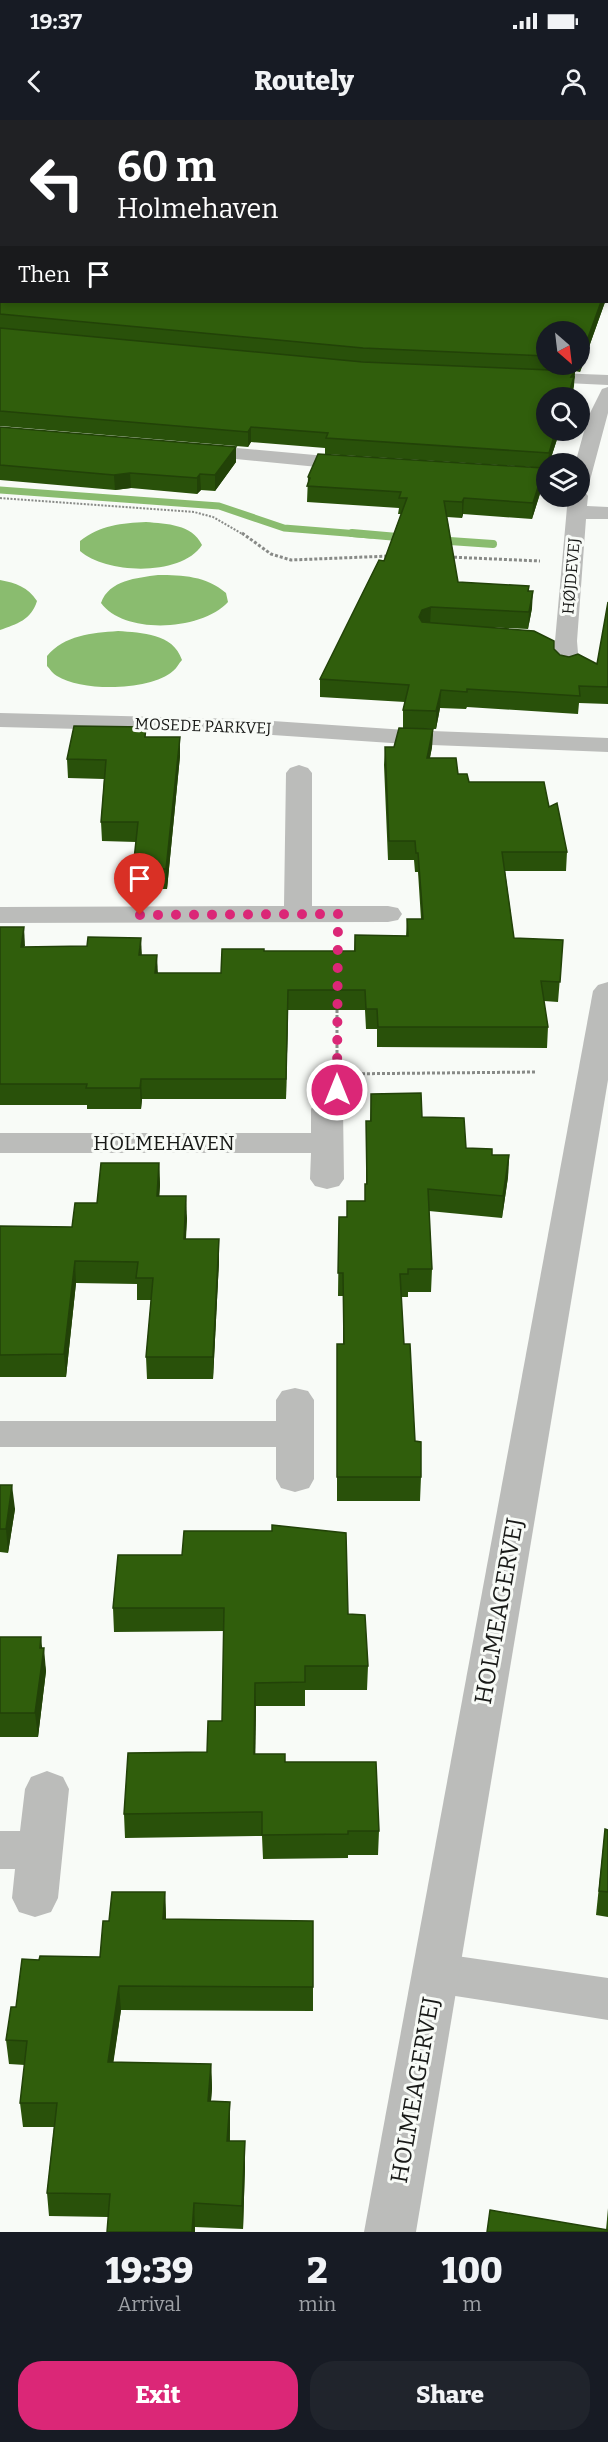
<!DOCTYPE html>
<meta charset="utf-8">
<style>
body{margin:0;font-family:Bitter,serif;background:#20242c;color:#f1f3f6;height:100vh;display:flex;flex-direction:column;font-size:22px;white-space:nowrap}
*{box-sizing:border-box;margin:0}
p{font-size:20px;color:#9ea1a6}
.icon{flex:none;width:33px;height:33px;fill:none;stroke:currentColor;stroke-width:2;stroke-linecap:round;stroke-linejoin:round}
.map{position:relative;height:2112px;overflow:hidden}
.details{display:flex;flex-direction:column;background:#171b24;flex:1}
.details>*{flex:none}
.guide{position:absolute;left:0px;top:0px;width:609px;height:183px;box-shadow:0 3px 9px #0003;background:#202124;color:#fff;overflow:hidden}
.needle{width:39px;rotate:152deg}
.controls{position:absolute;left:536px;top:201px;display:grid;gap:12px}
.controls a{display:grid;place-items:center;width:54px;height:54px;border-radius:50%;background:#171b24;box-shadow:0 3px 9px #0003;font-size:30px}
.pin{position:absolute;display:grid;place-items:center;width:51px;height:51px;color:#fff;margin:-62px -26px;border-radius:50% 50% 50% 0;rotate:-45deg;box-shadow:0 0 6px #0007}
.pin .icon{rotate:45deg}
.me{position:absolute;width:66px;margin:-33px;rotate:0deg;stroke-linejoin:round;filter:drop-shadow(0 0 4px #0008)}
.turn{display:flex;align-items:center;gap:21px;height:126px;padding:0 18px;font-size:27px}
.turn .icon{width:78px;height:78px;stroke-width:2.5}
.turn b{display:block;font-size:42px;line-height:51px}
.then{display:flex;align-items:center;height:57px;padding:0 18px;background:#0003;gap:12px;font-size:22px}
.eta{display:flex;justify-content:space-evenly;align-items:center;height:102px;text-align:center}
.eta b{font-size:36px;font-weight:800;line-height:42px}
.primary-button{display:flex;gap:12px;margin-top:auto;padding:12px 18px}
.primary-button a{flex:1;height:69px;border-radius:24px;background:#db2777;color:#fff;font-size:24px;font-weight:800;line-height:69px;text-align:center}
.primary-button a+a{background:#20242c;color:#f1f3f6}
.status{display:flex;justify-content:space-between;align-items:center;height:42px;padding:0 30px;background:#171b24;direction:ltr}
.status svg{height:16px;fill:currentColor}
header{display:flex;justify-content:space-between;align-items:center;height:78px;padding:0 18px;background:#171b24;font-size:27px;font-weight:800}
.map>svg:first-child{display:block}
.water{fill:#8abc6f}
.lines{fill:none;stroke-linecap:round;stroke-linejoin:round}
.stream-far1{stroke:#8abc6f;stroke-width:7}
.stream{stroke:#8abc6f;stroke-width:8}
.path-far1{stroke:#888a87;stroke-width:2;stroke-dasharray:2 1.5;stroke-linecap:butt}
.path{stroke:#888a87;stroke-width:3;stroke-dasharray:3 2;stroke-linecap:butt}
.minor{fill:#bbbcba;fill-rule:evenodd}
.tertiary{fill:#bbbcba;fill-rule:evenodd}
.wall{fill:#29510a;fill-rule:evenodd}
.shaded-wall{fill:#224208}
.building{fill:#305e0c;stroke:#224208;stroke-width:1.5}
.route{stroke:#db2777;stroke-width:10;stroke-dasharray:0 18}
.labels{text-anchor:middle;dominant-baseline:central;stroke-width:6;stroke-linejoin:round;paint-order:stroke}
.far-street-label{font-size:16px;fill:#181917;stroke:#f8fbf7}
.street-label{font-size:20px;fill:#181917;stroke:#f8fbf7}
.near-street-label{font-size:24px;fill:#181917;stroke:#f8fbf7}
</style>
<div class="status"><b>19:37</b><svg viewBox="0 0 49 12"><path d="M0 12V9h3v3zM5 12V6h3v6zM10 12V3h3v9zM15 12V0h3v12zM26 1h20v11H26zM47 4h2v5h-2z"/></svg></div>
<header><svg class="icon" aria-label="back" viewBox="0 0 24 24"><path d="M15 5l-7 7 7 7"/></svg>Routely<svg class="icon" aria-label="person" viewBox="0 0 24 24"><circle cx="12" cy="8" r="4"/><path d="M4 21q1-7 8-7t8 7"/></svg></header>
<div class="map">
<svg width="608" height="2112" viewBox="0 0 608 2112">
<rect width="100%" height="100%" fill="#f8fbf7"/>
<g class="water">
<path d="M146 402C167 404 192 404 202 425 181 457 106 454 80 431V421C100 405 122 403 146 402Z"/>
<path d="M158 455C183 455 206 456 226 473L228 482C202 511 124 515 101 483 109 460 137 458 158 455Z"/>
<path d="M0 460C16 463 28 467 37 481 31 500 17 504 0 510Z"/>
<path d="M118 511C142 513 173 513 182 540 179 543 177 548 173 551 151 571 82 572 57 556 53 554 50 549 47 546V536C65 515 91 513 118 511Z"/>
</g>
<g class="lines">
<path class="stream-far1" d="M0 370 219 386 284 408 371 415"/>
<g class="stream">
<path d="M352 413 409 418"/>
<path d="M435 420 493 424"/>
</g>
<path class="path-far1" d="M0 378 194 392 213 397 244 415"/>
<g class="path">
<path d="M242 413 271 434 291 440 390 436"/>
<path d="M449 437 540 441"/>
<path d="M337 885V959"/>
<path d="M337 954 535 952"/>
</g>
<g class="minor">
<path d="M529 252 608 255V265L523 261 520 257 523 253Z"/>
<path d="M608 267V293L589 364 586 368 579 370V344H575L588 297 602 269Z"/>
<path d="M192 324 359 339 366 341 369 345 366 349 359 351 185 334 182 330 185 326Z"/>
<path d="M579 370 585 372 588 376 587 386 608 387V399H586L577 521 579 545 575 550 567 552 559 550 555 545V521L568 376H579Z"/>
<path d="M299 645 308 648 312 653V786H388L398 788 402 794 398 800 388 802 0 803V787L284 786 286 653 290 648Z"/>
<path d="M327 979 338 982 343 989 344 1059 339 1066 327 1069 315 1066 310 1059 311 1033H0V1013H311V989L316 982Z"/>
<path d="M295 1268 308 1271 314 1280V1359L309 1368 295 1372 281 1368 276 1359V1327H0V1301H276V1280L282 1271Z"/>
<path d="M47 1651 63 1657 69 1669 58 1778 51 1792 35 1797 19 1792 12 1778 15 1749H0V1711H20L25 1669 31 1657Z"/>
<path d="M436 1833 608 1858V1900L436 1873 419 1867 412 1853 419 1839Z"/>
</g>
<g class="tertiary">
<path d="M0 593 242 599 406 610 608 618V632L406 624 242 613 0 607Z"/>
<path d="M608 862V960L416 2112H364L593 871 598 865Z"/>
</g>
</g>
<g class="wall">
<path d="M0 0H608V174V2H2V182H605L580 252 575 251 574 266 571 278H546V310H560L549 344H546V348L325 334V328L251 322 248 327 0 306V208L363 242 475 247 363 242 0 208ZM546 212H579V244H546Z"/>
<path d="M0 307 236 327V342L215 371 201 370 197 374 131 368 115 370 0 360Z"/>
<path d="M308 357 543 364 532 399 463 394 462 398 447 397 458 462 528 471 532 488 528 509 486 507 554 529 560 535 597 544 608 482V584L579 583 578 594 467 587 466 589 440 588 436 609 403 608V590L405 582 320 577V559L384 441 401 394H398L399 388 307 382Z"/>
<path d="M433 609 432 627 430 638 458 654 469 662 549 687 567 732 566 751H505L514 818 563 820 558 882 544 881 548 907 547 928 377 927V909H366L365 890H288L286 979H142L141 989H87V985H0V807L25 827 142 835 158 853H221L264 831H354L355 815 406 816 407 799H421L418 752H415L414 740H388L384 645 385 627H394Z"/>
<path d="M146 617 180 636 167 769H134L133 749 136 722 102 721 101 702 104 659 68 658 67 639Z"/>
<path d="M371 974 422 997 466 1028 492 1035H509L508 1057 502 1098 429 1091 432 1149 431 1172H408V1177H401L404 1224 415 1321 421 1357 420 1381H337V1224H343V1176H338L339 1097H346L365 1081V1064H366V1001H370Z"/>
<path d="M159 1043 160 1065 159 1076 187 1098 186 1119H219V1141L213 1259H147L146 1237 151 1180H137V1164L76 1163 66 1257H0V1106L72 1107 97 1083Z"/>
<path d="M0 1365 15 1389 8 1433 0 1432Z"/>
<path d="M118 1435 348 1494 368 1546 367 1570H305V1586H256L255 1634 285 1642 379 1711 378 1735H348V1738L263 1739 262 1716 125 1718 124 1694 207 1632 222 1601 224 1511 114 1512 113 1488Z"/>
<path d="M0 1517 42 1528 46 1551 38 1617H0Z"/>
<path d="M605 1709 608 1710V1797L596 1795Z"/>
<path d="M165 1772 166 1799 313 1801V1891L121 1890 113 1942 211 1944 212 1968 211 1981 230 1982V2021L245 2045 243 2109 195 2107 108 2097 49 2096 47 2073 54 2007H23L20 1983 25 1945 9 1944 6 1920 16 1887 39 1840 100 1837 109 1801Z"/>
<path d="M608 2088V2112L606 2110Z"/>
</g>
<g class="shaded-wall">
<path d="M601 182H605L580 252 581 237Z"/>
<path d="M575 251 573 272 571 278H567L571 257Z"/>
<path d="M251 307V322L248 327V312Z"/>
<path d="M556 310H560L549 344H548L549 333Z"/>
<path d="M236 327V342L215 371V355Z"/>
<path d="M544 348 543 364 532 399 533 383Z"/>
<path d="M130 353 131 368 115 370 114 355Z"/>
<path d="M200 354 201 370 197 374V358Z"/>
<path d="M464 378 463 394 462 398V382Z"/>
<path d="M533 471 532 488 528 509 529 492Z"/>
<path d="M431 487 430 504 421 507 419 497 422 490Z"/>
<path d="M441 570 440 588 436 609V591Z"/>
<path d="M433 609 432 627 426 656 427 638Z"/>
<path d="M180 617V636L167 769 166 749Z"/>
<path d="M24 807 25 826 21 827Z"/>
<path d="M141 818 142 837 139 835Z"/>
<path d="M157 835 158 855 155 853Z"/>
<path d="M288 870V890L286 979V959Z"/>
<path d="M141 959 142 979 141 989 140 968Z"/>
<path d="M509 1035 508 1057 502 1098 503 1076Z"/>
<path d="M159 1043 160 1065 158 1098 157 1076Z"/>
<path d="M186 1076 187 1098 184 1141V1119Z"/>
<path d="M219 1119V1141L213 1259V1237Z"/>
<path d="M75 1141 76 1163 66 1257 64 1234Z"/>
<path d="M12 1365 15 1389 8 1433 6 1409Z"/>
<path d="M41 1517 43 1536 44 1528 46 1551 38 1617 35 1593Z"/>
<path d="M255 1563 256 1586 255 1658 254 1634Z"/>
<path d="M165 1772 166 1796 164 1824 163 1799Z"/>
<path d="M119 1866 121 1890 110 1966 108 1942Z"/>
<path d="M211 1944 212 1968 209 2005 208 1981Z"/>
<path d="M230 1982V2006L228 2045 227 2021Z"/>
<path d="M245 2021V2045L243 2109 242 2086Z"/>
<path d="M194 2083 195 2107V2112H192Z"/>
</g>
<g class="building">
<path d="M0 0H608V163V2H2V55L0 54Z"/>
<path d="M2 63V182H601L581 237H579V212H546V236L363 228 0 194V66Z"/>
<path d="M0 208 363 242 575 251 571 257H574L567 278H546V310H556L549 333 326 318 328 313 251 307 248 312 0 291Z"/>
<path d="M0 307 236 327 215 355 200 354 197 358 130 353 114 355 0 345Z"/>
<path d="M318 334 544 348 533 383 464 378 462 382 444 381 458 462 529 466 528 471H533L529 492 431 487 422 490 419 497 422 502 534 511 554 521V529L560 535 569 537 578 534 597 544 608 482V567L579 566 580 576 467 569V572L441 570 436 591 403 590 409 565 320 559 379 440 384 441 407 378H399L401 372 307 366 310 358 308 357Z"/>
<path d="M74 606 146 607 145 617H180L166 749H133L138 702H101L106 640 67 639Z"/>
<path d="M399 608 433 609 427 638H456L458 654H467L469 662H544L549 687 557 683 567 732H502L514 818 563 820 560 862 541 861 548 907H378L377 889H366L365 870H288L286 959H141L140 968H86L87 964H0V807H24L21 827 87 826 88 817 141 818 139 835H157L155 853H221L222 829H264V831H355V815L408 816 407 799H423L418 733H416L415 721H389L385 627H394Z"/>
<path d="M421 973 422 997 464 998 466 1028 492 1029V1035H509L503 1076 428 1069 432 1149H408V1154H400L404 1224H410L415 1321 421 1322V1357H337V1224H344L343 1153H338L339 1097H347V1081H365V1064H367L366 1001H371V974Z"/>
<path d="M101 1043H159L157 1076H186L184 1119H219L213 1237H146L153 1158H136L138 1142 75 1141 64 1234 0 1235V1106L72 1107 75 1083H97Z"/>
<path d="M0 1365H12L6 1409H0Z"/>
<path d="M272 1405 346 1413 348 1494 365 1495 368 1546H305V1562L255 1563 254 1634H285V1642H376L379 1711H348V1714L262 1715V1692L124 1694 128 1633 207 1632 208 1601H222L224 1488H113L118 1435H182L184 1411H272Z"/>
<path d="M0 1517H41L40 1528H44L35 1593H0Z"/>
<path d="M605 1709 608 1710V1772L599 1771Z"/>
<path d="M112 1772H165L163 1799 313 1801V1867L119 1866 108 1942 211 1944 208 1981 230 1982 227 2021H245L242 2086 194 2083 192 2112H107L110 2074 47 2073 57 1983H20L27 1921 6 1920 11 1887H16L22 1839 39 1840 40 1836 100 1837 103 1801H109Z"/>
<path d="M490 2090 608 2110V2112H487Z"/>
</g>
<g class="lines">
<path class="route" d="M140 795 338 794 337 970"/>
</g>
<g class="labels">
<g class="far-street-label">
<text transform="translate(571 456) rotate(-85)">HØJDEVEJ</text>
<text transform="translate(203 606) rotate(2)">MOSEDE PARKVEJ</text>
</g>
<g class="street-label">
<text x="164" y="1023">HOLMEHAVEN</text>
</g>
<g class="near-street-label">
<text transform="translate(499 1491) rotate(-80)">HOLMEAGERVEJ</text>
<text transform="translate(415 1970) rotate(-80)">HOLMEAGERVEJ</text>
</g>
</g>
</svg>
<div class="controls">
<a><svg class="needle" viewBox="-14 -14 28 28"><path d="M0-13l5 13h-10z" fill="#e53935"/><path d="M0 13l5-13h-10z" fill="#9ea1a6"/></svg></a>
<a><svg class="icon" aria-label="search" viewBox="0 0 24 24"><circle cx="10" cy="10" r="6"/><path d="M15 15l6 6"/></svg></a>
<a><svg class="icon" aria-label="layers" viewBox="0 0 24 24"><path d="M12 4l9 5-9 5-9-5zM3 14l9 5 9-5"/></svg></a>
</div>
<div class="pin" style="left:140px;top:795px;background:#d93025"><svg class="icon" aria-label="arrive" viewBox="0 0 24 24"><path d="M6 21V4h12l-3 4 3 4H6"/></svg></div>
<svg class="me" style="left:337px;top:970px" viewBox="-20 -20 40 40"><circle r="17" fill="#db2777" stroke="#fff" stroke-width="3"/><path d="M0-11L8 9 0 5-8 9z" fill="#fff"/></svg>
<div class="guide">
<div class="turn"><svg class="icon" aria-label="left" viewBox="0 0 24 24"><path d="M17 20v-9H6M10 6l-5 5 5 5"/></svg><div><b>60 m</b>Holmehaven</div></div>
<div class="then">Then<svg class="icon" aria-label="arrive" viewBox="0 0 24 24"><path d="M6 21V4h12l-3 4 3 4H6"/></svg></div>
</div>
</div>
<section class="details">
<div class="eta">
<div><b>19:39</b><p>Arrival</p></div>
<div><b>2</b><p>min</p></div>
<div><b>100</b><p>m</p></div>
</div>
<div class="primary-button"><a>Exit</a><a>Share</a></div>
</section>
